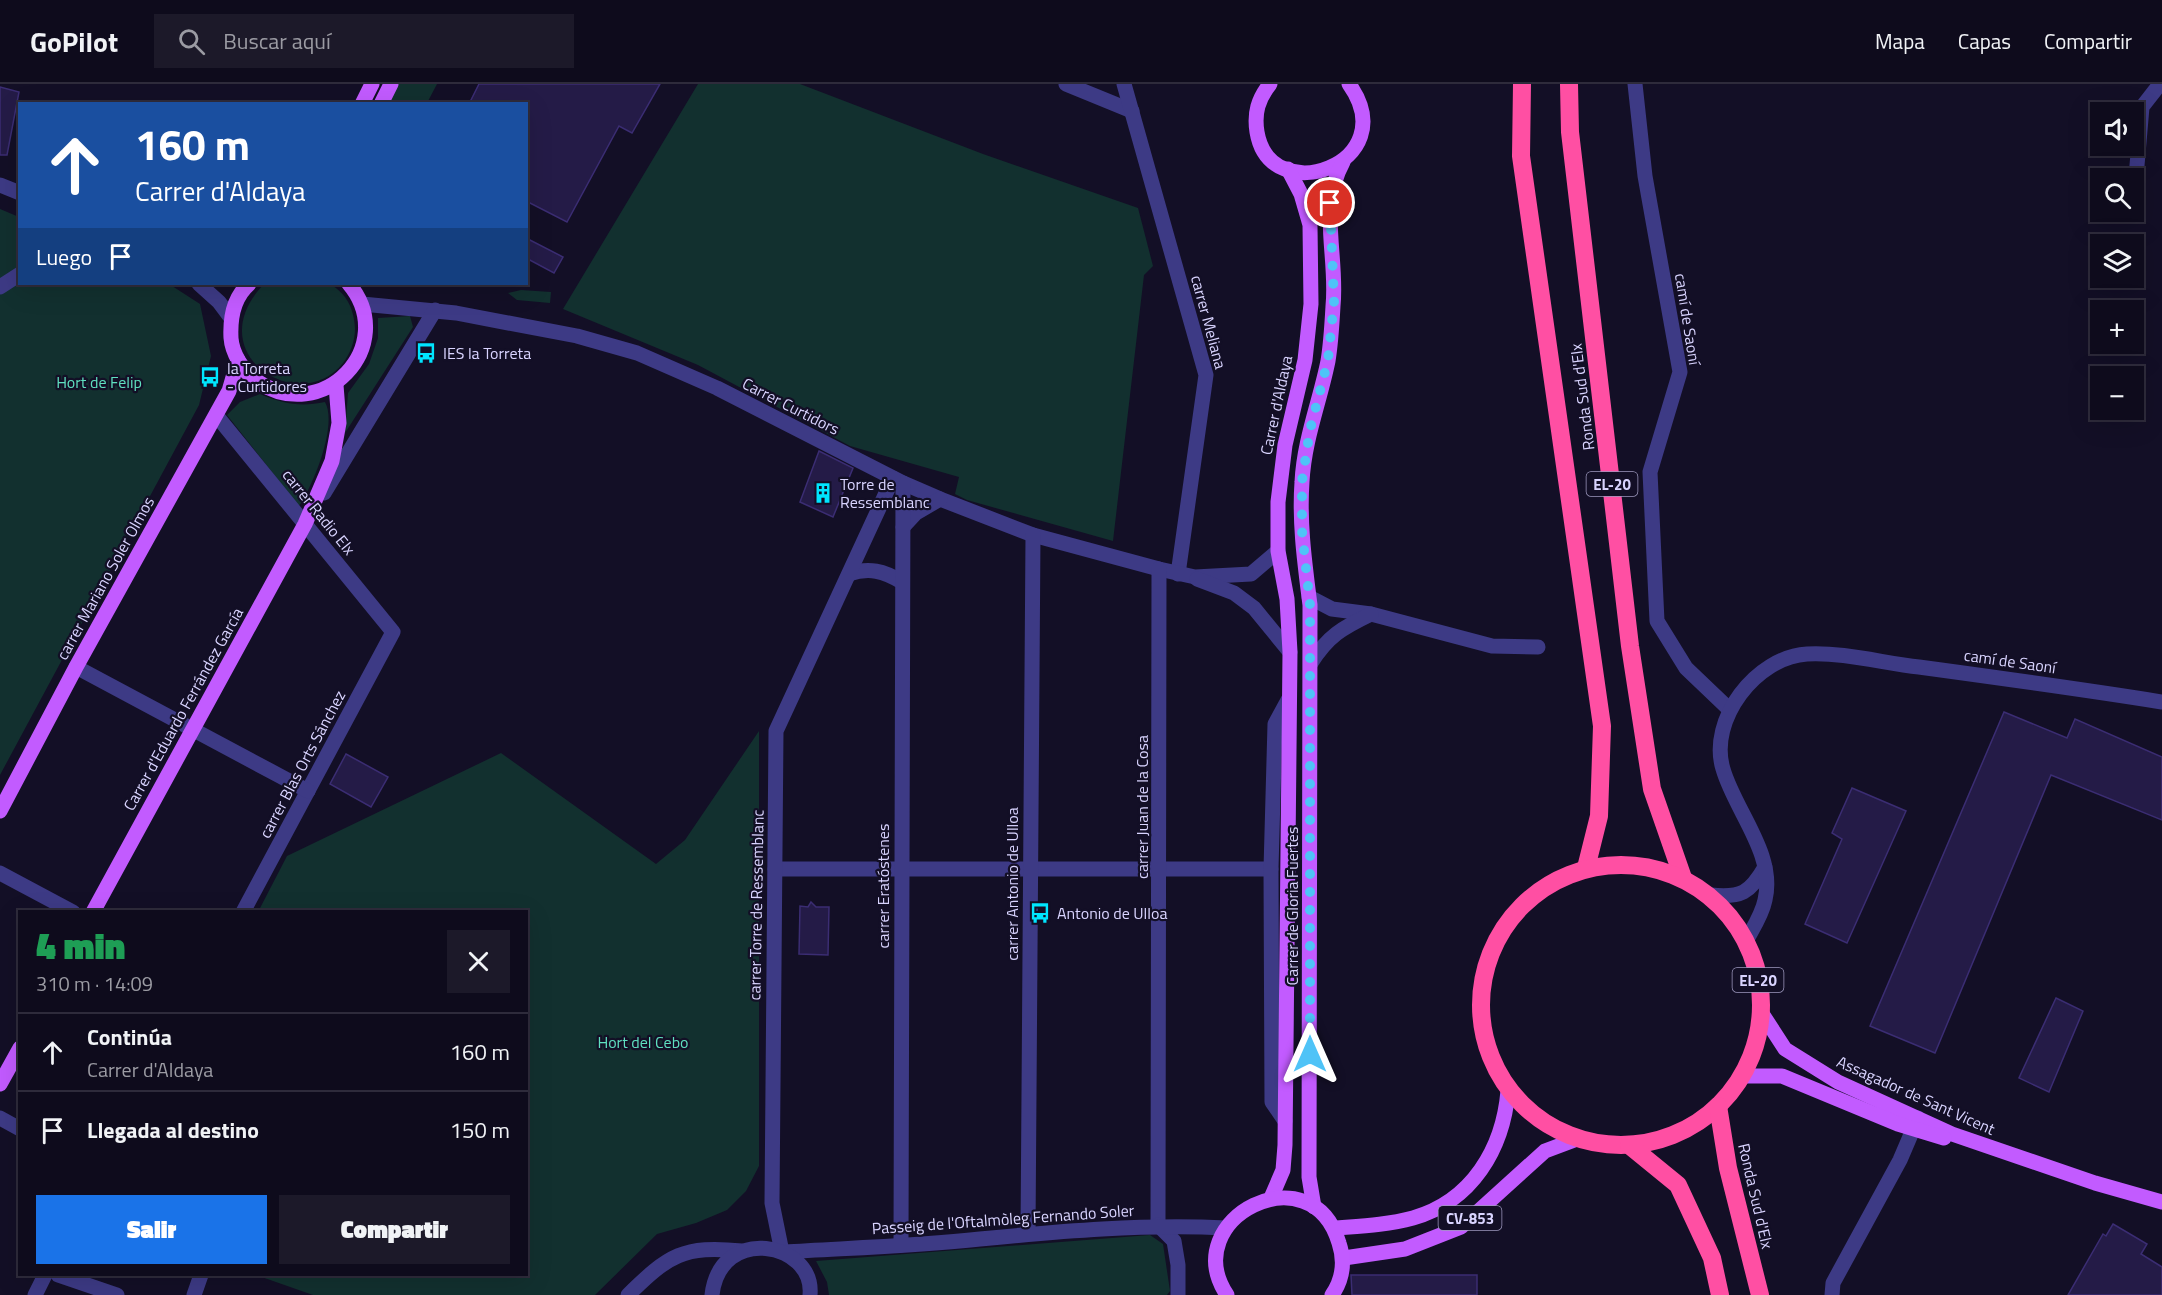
<!DOCTYPE html>
<html lang="es">
<meta charset="utf-8">
<style>
body{margin:0;font-family:"Titillium Web",sans-serif;background:#1c1929;color:#f1f3f6;height:100vh;display:flex;flex-direction:column;font-size:22px;white-space:nowrap}
*{box-sizing:border-box;margin:0}
p{font-size:20px;color:#9b9ba3}
.icon{flex:none;width:33px;height:33px;fill:none;stroke:currentColor;stroke-width:2;stroke-linecap:round;stroke-linejoin:round}
.map{position:relative;flex:1;overflow:hidden}
.side{position:absolute;left:18px;top:826px;width:510px;height:366px;display:flex;flex-direction:column;background:#0e0b1c;border-radius:0px;box-shadow:0 6px 24px #0002,0 0 0 2px #2e2b3b}
.side>*{flex:none}
.hud{position:absolute;left:18px;top:18px;width:510px;height:183px;border-radius:0px;box-shadow:0 6px 24px #0002,0 0 0 2px #2e2b3b;background:#1a4fa0;color:#fff;overflow:hidden}
.fabs{position:absolute;left:2090px;top:18px;display:grid;gap:12px}
.fabs a{display:grid;place-items:center;width:54px;height:54px;border-radius:0px;background:#0e0b1c;box-shadow:0 6px 24px #0002,0 0 0 2px #2e2b3b;font-size:30px}
.pin{position:absolute;display:grid;place-items:center;width:51px;height:51px;color:#fff;margin:-26px;border:3px solid #fff;border-radius:50%;box-shadow:0 2px 6px #0007}
.me{position:absolute;width:66px;margin:-33px;rotate:0deg;stroke-linejoin:round;filter:drop-shadow(0 0 4px #0008)}
.turn{display:flex;align-items:center;gap:21px;height:126px;padding:0 18px;font-size:27px}
.turn .icon{width:78px;height:78px;stroke-width:2.5}
.turn b{display:block;font-size:42px;line-height:51px}
.then{display:flex;align-items:center;height:57px;padding:0 18px;background:#0003;gap:12px;font-size:22px}
.round{display:grid;place-items:center;flex:none;width:63px;height:63px;border-radius:0px;background:#1c1929}
.headline{display:flex;align-items:center;justify-content:space-between;height:102px;padding:0 18px}
h1{font-size:36px;font-weight:800;line-height:45px;color:#1e9e55}
.cta{display:flex;gap:12px;margin-top:auto;padding:12px 18px}
.cta a{flex:1;height:69px;border-radius:0px;background:#1a73e8;color:#fff;font-size:24px;font-weight:800;line-height:69px;text-align:center}
.cta a+a{background:#1c1929;color:#f1f3f6}
ul{padding:0;list-style:none}
li{display:flex;align-items:center;gap:18px;height:78px;padding:0 18px;border-top:2px solid #2e2b3b}
li div{flex:1}
li b{display:block;font-size:22px}
li em{font-style:normal}
header{display:flex;align-items:center;gap:36px;box-sizing:border-box;height:84px;padding:0 30px;background:#0e0b1c;border-bottom:2px solid #2e2b3b}
header strong{font-size:28px}
nav{display:flex;gap:33px;margin-inline-start:auto;font-size:21px}
.search{width:420px;height:54px;background:#1c1929;display:flex;align-items:center;gap:15px;box-sizing:border-box;padding:0 21px;border-radius:0px;color:#9b9ba3;font-size:22px}
.map>svg:first-child{display:block}
.green{fill:#12302f}
.building{fill:#241b47;stroke:#3b2d73;stroke-width:1.5}
.lines{fill:none;stroke-linecap:round;stroke-linejoin:round}
.minor{stroke:#3d3a85;stroke-width:15}
.major{stroke:#c25bff;stroke-width:15}
.highway{stroke:#ff4fa3;stroke-width:18}
.route{stroke:#4fc3f7;stroke-width:10;stroke-dasharray:0 18}
.labels{text-anchor:middle;dominant-baseline:central;stroke-width:4.5;stroke-linejoin:round;paint-order:stroke}
.shield{fill:#130f26;stroke:#9e99be;stroke-width:1.5}
.shield-label{font-size:15px;font-weight:bold;fill:#d9d4ff}
.street-label{font-size:16px;fill:#d9d4ff;stroke:#130f26}
.poi-label{font-size:16px;fill:#d9d4ff;stroke:#130f26;text-anchor:start}
.park-label{font-size:16px;fill:#5fe0c0;stroke:#130f26}
</style>
<header>
<strong>GoPilot</strong>
<div class="search"><svg class="icon" aria-label="search" viewBox="0 0 24 24"><circle cx="10" cy="10" r="6"/><path d="M15 15l6 6"/></svg>Buscar aquí</div>
<nav><a>Mapa</a><a>Capas</a><a>Compartir</a></nav>
</header>
<div class="map">
<svg width="2162" height="1211" viewBox="0 0 2162 1211">
<rect width="100%" height="100%" fill="#130f26"/>
<g class="green">
<path d="M398 0H437L427 19 387 20Z"/>
<path d="M698 0H800L983 70 1138 124 1153 182 1144 191 1113 457 967 416 955 410 959 393 850 362 698 281 563 225Z"/>
<path d="M0 125 19 133 20 200H169L200 220 211 272 199 321 0 691Z"/>
<path d="M264 200H330C347 210 354 225 355 245 355 257 350 270 343 279 300 334 197 270 264 200Z"/>
<path d="M521 206 551 208 550 219 517 216 508 209Z"/>
<path d="M410 232 413 243 345 349 348 309 369 280 378 254V234Z"/>
<path d="M260 310C283 320 301 323 325 318 338 341 313 402 299 422L227 331 240 318Z"/>
<path d="M759 647V1082L746 1107 727 1126 696 1139 657 1150 595 1211H313L256 1191H526V828H258L287 772 501 669 656 780 685 756Z"/>
<path d="M1150 1151 1163 1160 1170 1207 1167 1211H829L827 1198 816 1177Z"/>
</g>
<g class="building">
<path d="M479 0H660L632 49 619 42 567 138 526 117V20H469Z"/>
<path d="M0 3 19 8 7 71H0Z"/>
<path d="M526 154 563 173 554 189 526 174Z"/>
<path d="M819 367 853 384 833 433 800 418Z"/>
<path d="M2004 628 2067 654 2075 635 2162 673V736L2051 691 1935 969 1870 942Z"/>
<path d="M346 670 388 693 371 723 330 700Z"/>
<path d="M1852 704 1906 727 1847 859 1805 840 1842 755 1832 749Z"/>
<path d="M811 818 816 823H829L828 871 799 870 800 822 808 823Z"/>
<path d="M2056 914 2083 927 2049 1008 2019 994Z"/>
<path d="M2113 1140 2147 1160 2141 1170 2162 1183V1211H2068L2103 1150 2106 1152Z"/>
<path d="M1351 1191H1477V1211H1352Z"/>
</g>
<g class="lines">
<g class="minor">
<path d="M1066 0 1132 27"/>
<path d="M1124 0 1206 291 1178 490"/>
<path d="M1635 0 1645 92 1680 288 1650 388 1657 537 1686 584 1730 626"/>
<path d="M2133 97 2136 93 2142 23 2160 0"/>
<path d="M0 101 20 109"/>
<path d="M199 200 219 218 231 234"/>
<path d="M0 203 20 190"/>
<path d="M362 220 456 229 577 252 637 269 717 304 903 399 940 415 1033 451 1159 485 1195 493 1251 490 1278 467"/>
<path d="M216 331 393 548 243 828"/>
<path d="M324 409 435 226"/>
<path d="M903 443 916 429 940 415"/>
<path d="M849 490C869 483 884 487 902 498"/>
<path d="M1197 495 1234 509 1254 524 1290 568"/>
<path d="M1309 513 1332 525 1371 530 1492 562 1538 563"/>
<path d="M1311 579C1328 552 1342 544 1371 530"/>
<path d="M76 583 308 707"/>
<path d="M775 785H1271"/>
<path d="M0 789 73 828"/>
<path d="M1711 811C1741 814 1750 809 1765 783"/>
<path d="M1746 857C1753 844 1762 831 1765 816 1776 770 1735 727 1723 685 1708 636 1756 573 1807 570 1843 568 1883 579 1919 583 2000 594 2081 605 2162 618"/>
<path d="M0 1034 20 1045"/>
<path d="M1285 1037 1272 1018 1271 785 1275 640 1288 616"/>
<path d="M1158 1141 1159 485"/>
<path d="M1158 1141 1174 1157 1178 1181V1211"/>
<path d="M1028 1149 1033 451"/>
<path d="M901 1161 903 399"/>
<path d="M782 1168 772 1119 776 647 893 394"/>
<path d="M784 1168C849 1164 915 1162 980 1155 1062 1147 1143 1140 1226 1144"/>
<path d="M58 1191 117 1211"/>
<path d="M35 1211 45 1191"/>
<path d="M194 1211 201 1191"/>
<path d="M628 1211C669 1171 683 1161 742 1167"/>
<path d="M712 1211C720 1140 815 1158 810 1211"/>
<path d="M1832 1211 1833 1199 1900 1076 1918 1034"/>
</g>
<g class="major">
<path d="M1270 0C1258 15 1254 29 1257 48 1270 127 1406 80 1349 0"/>
<path d="M362 20 372 0"/>
<path d="M381 20 391 0"/>
<path d="M249 200C234 213 230 234 231 254 232 269 243 287 255 296 323 344 400 261 349 200"/>
<path d="M0 727 76 583 229 307 238 276"/>
<path d="M93 828 305 440 332 377 339 339 336 301"/>
<path d="M1761 928 1785 965 1838 998 1952 1050 2095 1099 2162 1118"/>
<path d="M1741 992H1782L1898 1040 1944 1054"/>
<path d="M0 1000 20 964"/>
<path d="M1271 1114 1283 1086 1285 1061 1290 568 1287 515 1278 467V418L1285 361 1305 276 1311 220 1310 141 1301 110 1288 85"/>
<path d="M1314 1123 1309 1093 1310 521C1305 481 1299 439 1302 398 1304 356 1320 317 1328 277 1331 259 1332 240 1333 222 1338 173 1318 123 1343 78"/>
<path d="M1335 1144C1361 1142 1387 1141 1413 1134 1472 1117 1503 1065 1508 1007"/>
<path d="M1344 1174 1405 1165 1461 1143 1545 1067 1577 1055"/>
<path d="M1227 1211C1176 1134 1312 1066 1339 1159 1345 1177 1343 1195 1332 1211"/>
</g>
<g class="highway">
<path d="M1522 0 1521 72 1602 642 1599 732 1586 784"/>
<path d="M1569 0 1570 48 1630 562 1652 705 1683 794"/>
<circle cx="1621" cy="921" r="140"/>
<path d="M1718 1022 1728 1084 1760 1211"/>
<path d="M1629 1061 1678 1101 1712 1174 1720 1211"/>
</g>
</g>
<g class="lines">
<path class="route" d="M1310 970V521L1302 447V397L1310 346 1328 276 1334 218 1330 119"/>
</g>
<defs>
<g id="bus-bare" transform="scale(1.62)"><path d="M-5-6H5V4H4V6H2V4H-2V6H-4V4H-5ZM-3.5-4V0h7V-4ZM-3.5 1.2v1.5H-2V1.2ZM2 1.2v1.5H3.5V1.2Z" fill="#00e5ff" stroke="#130f26" stroke-width="2.5" paint-order="stroke"/></g>
<g id="building-bare" transform="scale(1.62)"><path d="M-4-6H4V6H1V3H-1V6H-4ZM-2.5-4.3h1.7v1.8h-1.7ZM.8-4.3h1.7v1.8H.8ZM-2.5-1h1.7V.8h-1.7ZM.8-1h1.7V.8H.8Z" fill="#00e5ff" stroke="#130f26" stroke-width="2.5" paint-order="stroke"/></g>
</defs>
<g fill-rule="evenodd">
<use href="#bus-bare" x="426" y="269"/>
<use href="#bus-bare" x="210" y="293"/>
<use href="#building-bare" x="823" y="409"/>
<use href="#bus-bare" x="1040" y="829"/>
</g>
<g class="labels">
<g class="shield">
<rect x="1586.5" y="388" width="51" height="24" rx="4.5"/>
<rect x="1732.5" y="884" width="51" height="24" rx="4.5"/>
<rect x="1438.5" y="1122" width="63" height="24" rx="4.5"/>
</g>
<g class="shield-label">
<text x="1612" y="400">EL-20</text>
<text x="1758" y="896">EL-20</text>
<text x="1470" y="1134">CV-853</text>
</g>
<g class="street-label">
<text transform="translate(1688 235) rotate(81)">camí de Saoní</text>
<text transform="translate(1209 238) rotate(75)">carrer Meliana</text>
<text transform="translate(1582 313) rotate(-97)">Ronda Sud d'Elx</text>
<text transform="translate(1276 321) rotate(-78)">Carrer d'Aldaya</text>
<text transform="translate(791 322) rotate(27)">Carrer Curtidors</text>
<text transform="translate(319 428) rotate(51)">carrer Radio Elx</text>
<text transform="translate(105 494) rotate(-61)">carrer Mariano Soler Olmos</text>
<text transform="translate(2010 577) rotate(8)">camí de Saoní</text>
<text transform="translate(183 625) rotate(-61)">Carrer d'Eduardo Ferrández García</text>
<text transform="translate(302 680) rotate(-62)">carrer Blas Orts Sánchez</text>
<text transform="translate(1142 723) rotate(-90)">carrer Juan de la Cosa</text>
<text transform="translate(1012 800) rotate(-90)">carrer Antonio de Ulloa</text>
<text transform="translate(883 802) rotate(-90)">carrer Eratóstenes</text>
<text transform="translate(756 821) rotate(-89)">carrer Torre de Ressemblanc</text>
<text transform="translate(1292 822) rotate(-90)">Carrer de Gloria Fuertes</text>
<text transform="translate(1916 1011) rotate(24)">Assagador de Sant Vicent</text>
<text transform="translate(1756 1112) rotate(77)">Ronda Sud d'Elx</text>
<text transform="translate(1003 1135) rotate(-4)">Passeig de l'Oftalmòleg Fernando Soler</text>
</g>
<g class="poi-label">
<text x="443" y="269">IES la Torreta</text>
<text x="227" y="284">la Torreta<tspan x="227" dy="18">- Curtidores</tspan></text>
<text x="840" y="400">Torre de<tspan x="840" dy="18">Ressemblanc</tspan></text>
<text x="1057" y="829">Antonio de Ulloa</text>
</g>
<g class="park-label">
<text x="99" y="298">Hort de Felip</text>
<text x="643" y="958">Hort del Cebo</text>
</g>
</g>
</svg>
<div class="fabs">
<a><svg class="icon" aria-label="sound" viewBox="0 0 24 24"><path d="M4 9h4l5-4v14l-5-4H4zM17 9q2 3 0 6"/></svg></a>
<a><svg class="icon" aria-label="search" viewBox="0 0 24 24"><circle cx="10" cy="10" r="6"/><path d="M15 15l6 6"/></svg></a>
<a><svg class="icon" aria-label="layers" viewBox="0 0 24 24"><path d="M12 4l9 5-9 5-9-5zM3 14l9 5 9-5"/></svg></a>
<a>+</a>
<a>−</a>
</div>
<div class="pin" style="left:1330px;top:119px;background:#d93025"><svg class="icon" aria-label="arrive" viewBox="0 0 24 24"><path d="M6 21V4h12l-3 4 3 4H6"/></svg></div>
<svg class="me" style="left:1310px;top:970px" viewBox="-20 -20 40 40"><path d="M0-17L14 15 0 8-14 15z" fill="#4fc3f7" stroke="#fff" stroke-width="4"/></svg>
<div class="hud">
<div class="turn"><svg class="icon" aria-label="ahead" viewBox="0 0 24 24"><path d="M12 20V5M6 11l6-6 6 6"/></svg><div><b>160 m</b>Carrer d'Aldaya</div></div>
<div class="then">Luego<svg class="icon" aria-label="arrive" viewBox="0 0 24 24"><path d="M6 21V4h12l-3 4 3 4H6"/></svg></div>
</div>
<section class="side">
<div class="headline"><div><h1>4 min</h1><p>310 m · 14:09</p></div><a class="round"><svg class="icon" aria-label="close" viewBox="0 0 24 24"><path d="M6 6l12 12M18 6L6 18"/></svg></a></div>
<ul>
<li><svg class="icon" aria-label="ahead" viewBox="0 0 24 24"><path d="M12 20V5M6 11l6-6 6 6"/></svg><div><b>Continúa</b><p>Carrer d'Aldaya</p></div><em>160 m</em></li>
<li><svg class="icon" aria-label="arrive" viewBox="0 0 24 24"><path d="M6 21V4h12l-3 4 3 4H6"/></svg><div><b>Llegada al destino</b></div><em>150 m</em></li>
</ul>
<div class="cta"><a>Salir</a><a>Compartir</a></div>
</section>
</div>
